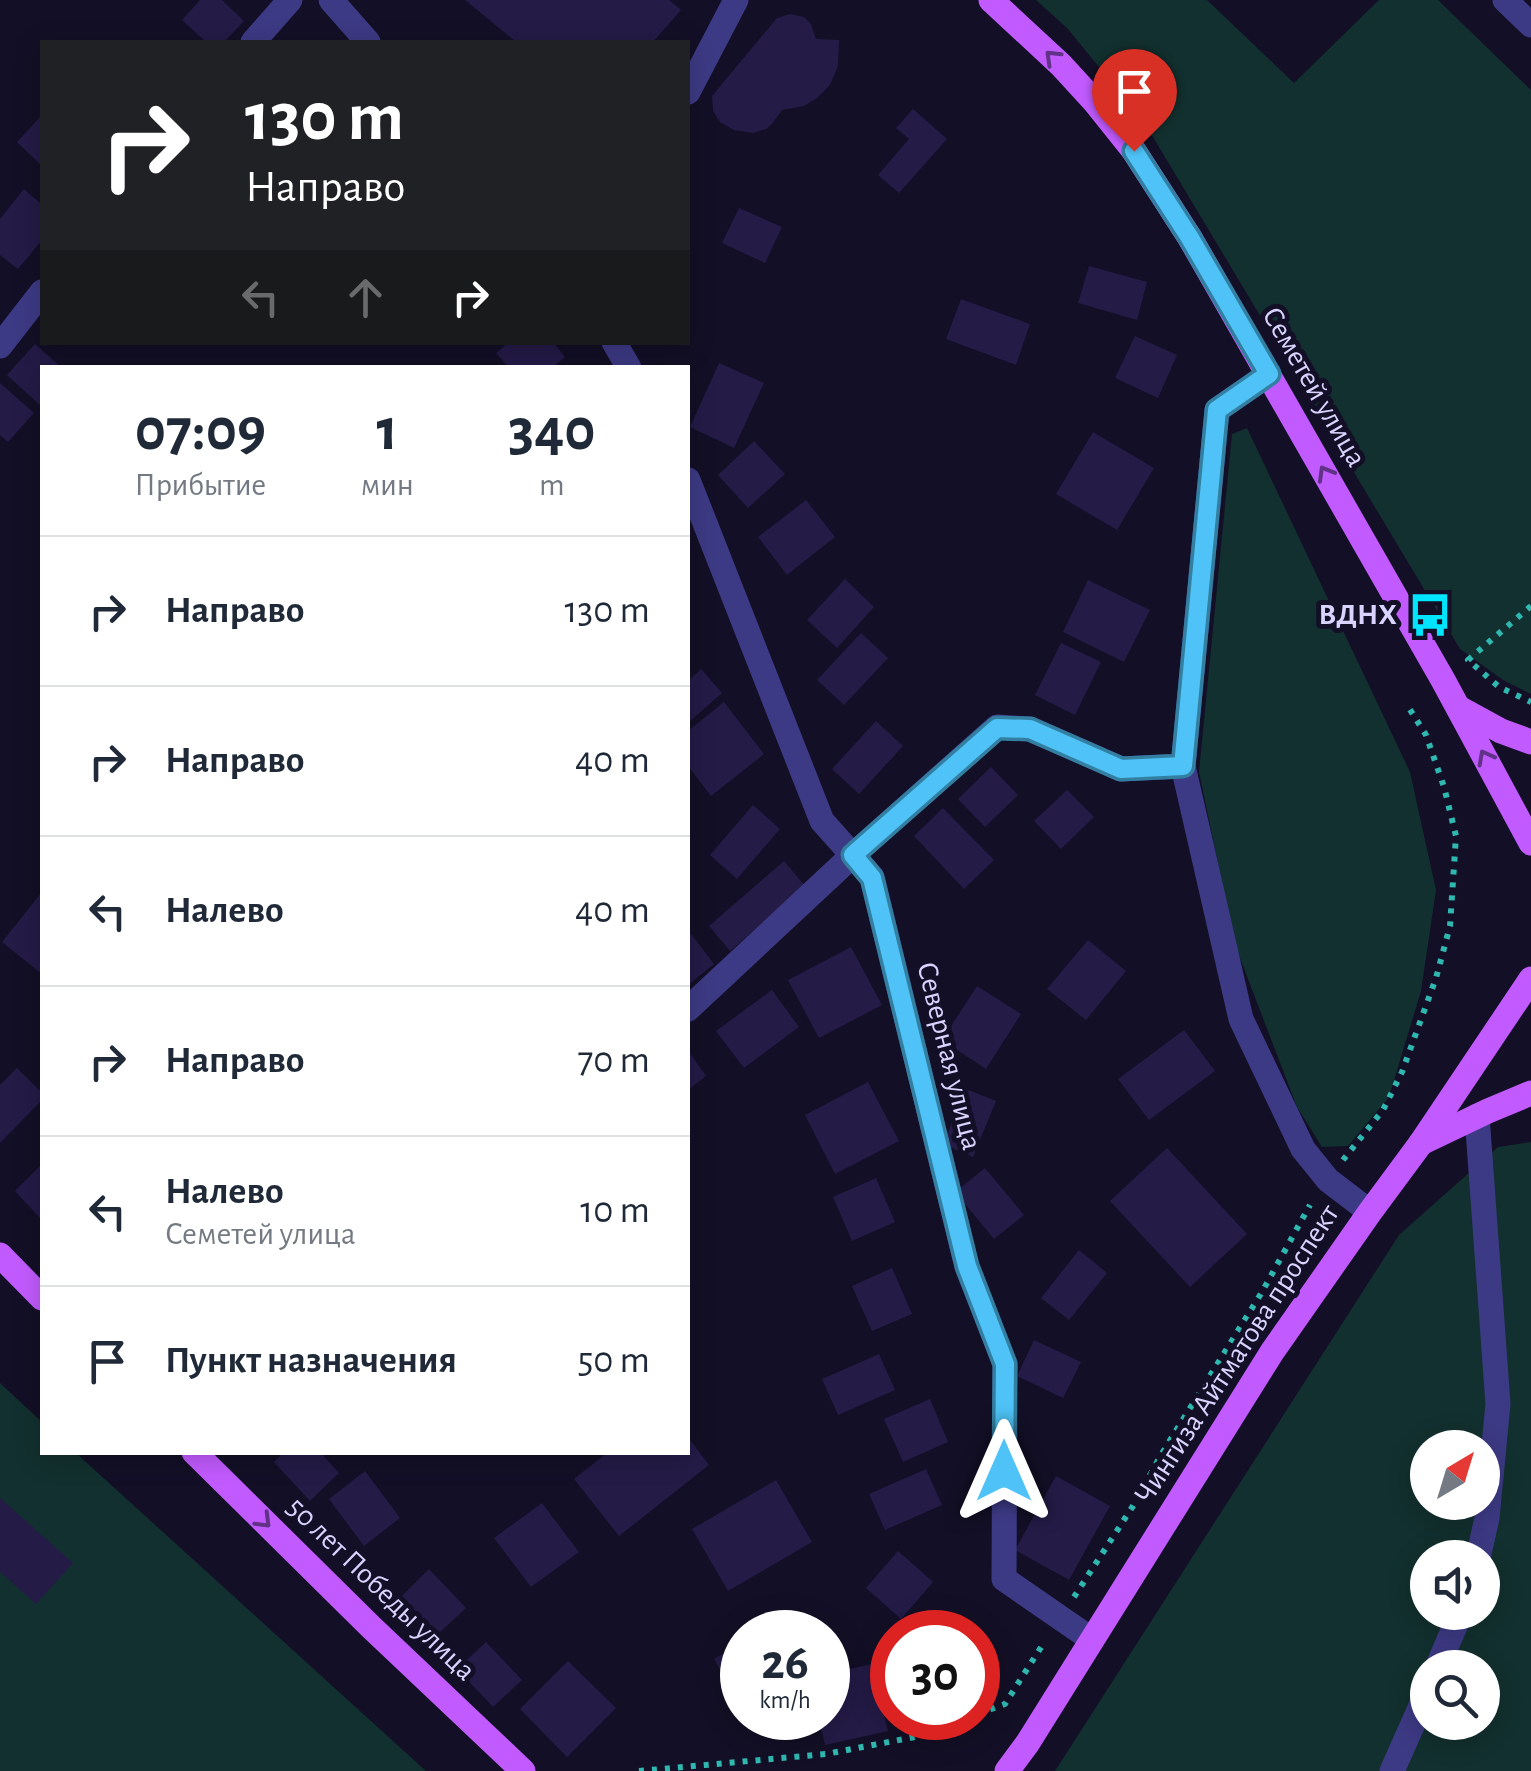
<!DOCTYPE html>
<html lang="ru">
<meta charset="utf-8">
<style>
body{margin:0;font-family:"Alegreya Sans",sans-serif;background:#f6f6f7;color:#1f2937;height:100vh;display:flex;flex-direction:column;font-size:38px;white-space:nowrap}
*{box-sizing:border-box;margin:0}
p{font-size:32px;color:#747a83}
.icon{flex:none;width:55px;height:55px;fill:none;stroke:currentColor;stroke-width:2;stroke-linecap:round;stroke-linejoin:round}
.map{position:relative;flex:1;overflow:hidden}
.details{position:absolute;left:40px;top:365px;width:650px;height:1090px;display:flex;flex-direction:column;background:#fff;border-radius:0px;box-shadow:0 5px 25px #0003}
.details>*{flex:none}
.banner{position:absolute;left:40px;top:40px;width:650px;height:305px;border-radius:0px;box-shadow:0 5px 25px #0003;background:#202124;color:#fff;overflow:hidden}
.needle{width:65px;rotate:38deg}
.tools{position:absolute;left:1410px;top:1430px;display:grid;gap:20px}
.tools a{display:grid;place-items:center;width:90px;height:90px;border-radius:50%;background:#fff;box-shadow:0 5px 25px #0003;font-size:50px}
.speed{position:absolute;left:720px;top:1610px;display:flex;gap:20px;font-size:50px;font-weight:700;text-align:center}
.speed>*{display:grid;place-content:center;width:130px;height:130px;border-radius:50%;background:#fff;box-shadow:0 5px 25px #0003;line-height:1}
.speed small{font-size:25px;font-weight:400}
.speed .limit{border:15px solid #d22;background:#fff;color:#111}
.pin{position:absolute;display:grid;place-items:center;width:85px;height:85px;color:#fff;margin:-102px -42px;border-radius:50% 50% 50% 0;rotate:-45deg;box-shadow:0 0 10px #0007}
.pin .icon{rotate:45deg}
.me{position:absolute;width:110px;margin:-55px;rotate:0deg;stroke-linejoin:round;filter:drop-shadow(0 0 8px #0008)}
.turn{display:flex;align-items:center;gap:35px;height:210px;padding:0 40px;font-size:45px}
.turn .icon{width:130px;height:130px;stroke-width:2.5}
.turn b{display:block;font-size:70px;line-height:85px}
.lanes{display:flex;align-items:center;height:95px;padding:0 40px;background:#0003;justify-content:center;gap:50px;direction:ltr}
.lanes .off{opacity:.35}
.eta{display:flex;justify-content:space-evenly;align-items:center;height:170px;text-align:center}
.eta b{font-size:60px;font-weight:600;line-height:70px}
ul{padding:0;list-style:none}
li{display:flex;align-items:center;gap:30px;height:150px;padding:0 40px;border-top:2px solid #e0e1e3}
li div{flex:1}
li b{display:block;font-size:38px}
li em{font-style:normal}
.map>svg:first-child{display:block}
.green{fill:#12302f;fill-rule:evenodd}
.building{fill:#241b47}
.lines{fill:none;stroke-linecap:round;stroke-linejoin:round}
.path{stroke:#2fb8b0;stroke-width:6;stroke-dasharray:5 8;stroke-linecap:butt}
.minor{stroke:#3d3a85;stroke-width:25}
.major{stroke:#c25bff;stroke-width:25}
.oneway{stroke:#623188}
.route-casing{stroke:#337fa1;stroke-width:25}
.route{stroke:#4fc3f7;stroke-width:18}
.labels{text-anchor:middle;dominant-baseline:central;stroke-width:10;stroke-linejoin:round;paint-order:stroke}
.street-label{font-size:30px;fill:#d9d4ff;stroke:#130f26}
.poi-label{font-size:30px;font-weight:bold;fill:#d9d4ff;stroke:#130f26;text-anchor:end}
</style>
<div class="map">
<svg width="1531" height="1771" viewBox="0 0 1531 1771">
<rect width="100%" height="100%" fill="#130f26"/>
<g class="green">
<path d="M1036 0H1207L1294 83 1379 0H1438L1531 90V694L1503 680 1460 649 1144 122 1067 28Z"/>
<path d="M1247 428 1410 772 1436 890 1421 991 1389 1097 1348 1146 1322 1147 1297 1107 1235 945 1199 772 1232 434Z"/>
<path d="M1531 1142V1771H1055L1399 1235 1498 1147ZM1428 1448H1482V1502H1428ZM1428 1558H1482V1612H1428ZM1428 1668H1482V1722H1428Z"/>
<path d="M0 1383 42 1422V1452L76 1453 426 1771H0Z"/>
</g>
<g class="building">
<path d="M200 0H222L244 21 224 42H206L182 20Z"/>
<path d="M465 0H669L681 10 653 42H516Z"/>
<path d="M790 14 804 17 811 24 816 39 839 40 838 66 830 85 817 98 804 106 782 110 772 124 766 129 753 133 734 130 720 122 713 111 712 96 777 18Z"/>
<path d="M913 109 947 139 899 193 878 175 909 139 896 128Z"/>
<path d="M42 115V166L17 142Z"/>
<path d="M24 189 42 205V240L18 269 0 255V219Z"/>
<path d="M739 208 782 227 765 263 722 243Z"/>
<path d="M1089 266 1147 282 1137 320 1078 303Z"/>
<path d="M961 299 1030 324 1016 365 946 339Z"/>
<path d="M1135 336 1177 355 1158 398 1115 378Z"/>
<path d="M509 342H553L565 357 552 368H509L496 353Z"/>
<path d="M35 344 62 368H42V407L7 375Z"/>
<path d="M719 363 764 383 734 448 690 427Z"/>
<path d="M0 383 34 413 8 442 0 435Z"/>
<path d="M1093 432 1154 468 1117 530 1056 494Z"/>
<path d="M754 441 785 474 748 508 718 475Z"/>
<path d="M806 500 835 537 787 575 758 537Z"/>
<path d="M845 579 874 607 837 648 807 620Z"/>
<path d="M1088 580 1150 610 1124 662 1063 632Z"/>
<path d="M861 633 888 658 844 705 817 680Z"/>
<path d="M1061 643 1101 662 1075 715 1035 695Z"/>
<path d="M701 669 722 693 688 723V681Z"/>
<path d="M724 702 764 754 711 796 688 766V731Z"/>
<path d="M876 721 903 746 859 794 832 769Z"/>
<path d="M991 767 1018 795 985 827 958 799Z"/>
<path d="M1067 790 1094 817 1061 849 1034 821Z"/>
<path d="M753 805 780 829 737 879 710 855Z"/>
<path d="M943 808 994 860 964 889 914 836Z"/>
<path d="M784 861 805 886 730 951 709 926Z"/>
<path d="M42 892V974L2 942Z"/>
<path d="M688 930 714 964 688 985Z"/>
<path d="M1088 940 1126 971 1086 1020 1047 989Z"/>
<path d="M851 947 882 1005 819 1038 788 980Z"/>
<path d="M977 986 1021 1014 986 1069 942 1040Z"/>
<path d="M772 990 799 1027 744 1068 716 1031Z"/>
<path d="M1184 1030 1215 1071 1149 1120 1118 1079Z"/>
<path d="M688 1050 706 1076 688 1090Z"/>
<path d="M17 1068 42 1093V1100L0 1143V1085Z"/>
<path d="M868 1082 899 1141 835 1174 805 1115Z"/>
<path d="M966 1089 996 1101 973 1157 943 1144Z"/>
<path d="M1167 1148 1247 1234 1190 1287 1110 1201Z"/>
<path d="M42 1164V1220L15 1191Z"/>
<path d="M985 1168 1024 1215 994 1239 955 1192Z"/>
<path d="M876 1178 895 1222 852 1241 833 1197Z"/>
<path d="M1079 1250 1107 1273 1069 1320 1041 1298Z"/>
<path d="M892 1268 912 1314 872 1331 852 1286Z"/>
<path d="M1034 1340 1081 1362 1063 1398 1017 1376Z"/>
<path d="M879 1354 895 1390 838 1415 822 1379Z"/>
<path d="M930 1399 948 1442 903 1462 884 1419Z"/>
<path d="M688 1437 709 1465 619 1536 574 1479 608 1452H688Z"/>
<path d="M284 1452H320L339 1473 310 1501 274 1462Z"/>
<path d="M926 1469 942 1505 885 1530 869 1494Z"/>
<path d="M365 1471 400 1518 364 1546 329 1499Z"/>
<path d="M1056 1476 1110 1506 1069 1580 1015 1550Z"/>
<path d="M776 1480 812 1542 728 1591 692 1529Z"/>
<path d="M0 1498 73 1563 36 1604 0 1572Z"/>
<path d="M542 1503 579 1552 531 1587 494 1538Z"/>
<path d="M898 1551 933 1582 901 1619 866 1588Z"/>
<path d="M429 1569 466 1608 437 1635 401 1597Z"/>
<path d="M486 1642 522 1680 493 1707 457 1669Z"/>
<path d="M742 1642V1709L714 1659Z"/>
<path d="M568 1661 616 1708 567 1757 520 1709Z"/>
<path d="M872 1664 878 1688 892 1685V1714L884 1716 888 1731 825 1745 819 1718H828V1674Z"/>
</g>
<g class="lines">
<g class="path">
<path d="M1531 606 1468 660 1499 687 1531 702"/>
<path d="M1343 1160 1383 1110 1402 1072 1436 978 1450 926 1456 836 1444 787 1426 735 1409 708"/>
<path d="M1074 1597 1133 1506 1161 1455 1262 1292 1310 1205"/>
<path d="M978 1714 1005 1704 1045 1641"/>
<path d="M639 1771 826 1754 920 1736 968 1718"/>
</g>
<g class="minor">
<path d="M331 0 368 42"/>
<path d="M1505 0 1531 25"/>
<path d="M253 42 290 0"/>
<path d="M688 92 736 0"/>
<path d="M614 342 629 368"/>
<path d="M0 346 42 292"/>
<path d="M1269 374 1217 410 1183 766 1241 1019 1303 1149 1328 1180 1370 1212"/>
<path d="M688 480 822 821 872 877 967 1267 1005 1364 1004 1579 1091 1639"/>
<path d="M688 1009 853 855 997 727 1030 729 1121 769 1183 766"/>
<path d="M1477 1116 1498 1404 1487 1518 1478 1558"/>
<path d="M1437 1668 1461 1612"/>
<path d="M1392 1771 1428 1690"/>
</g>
<g class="major">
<path d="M991 0 1061 65 1094 101 1134 151 1190 238 1443 680 1531 843"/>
<path d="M1459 708 1501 731 1531 742"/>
<path d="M1421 1143 1488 1111 1531 1093"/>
<path d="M0 1255 42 1298"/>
<path d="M194 1452 371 1627 523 1771"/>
<path d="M1007 1771 1027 1744 1272 1352 1370 1212 1421 1143 1531 979"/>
</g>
</g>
<defs><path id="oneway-chevron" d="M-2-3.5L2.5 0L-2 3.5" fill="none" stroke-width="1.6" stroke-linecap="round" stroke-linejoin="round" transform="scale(2.5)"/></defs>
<g class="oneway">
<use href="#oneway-chevron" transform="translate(1052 57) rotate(-136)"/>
<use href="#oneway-chevron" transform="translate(1325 473) rotate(-120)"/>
<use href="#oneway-chevron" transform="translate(1485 757) rotate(-118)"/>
<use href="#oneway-chevron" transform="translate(264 1521) rotate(45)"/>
</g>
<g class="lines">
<g class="route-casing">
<path id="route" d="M1004 1471 1005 1364 967 1266 872 878 853 855 997 728 1030 729 1121 769 1183 766 1217 410 1269 374 1190 238 1134 151"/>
</g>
<use href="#route" class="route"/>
</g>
<defs>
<g id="bus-bare" transform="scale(3.45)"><path d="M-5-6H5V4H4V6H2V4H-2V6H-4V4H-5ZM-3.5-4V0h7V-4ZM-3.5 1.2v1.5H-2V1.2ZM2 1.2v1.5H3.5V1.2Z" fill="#00e5ff" stroke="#130f26" stroke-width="2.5" paint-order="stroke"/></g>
</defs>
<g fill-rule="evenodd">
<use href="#bus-bare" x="1430" y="615"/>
</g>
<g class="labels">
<g class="street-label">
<text transform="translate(1314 387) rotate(60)">Семетей улица</text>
<text transform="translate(949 1056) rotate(76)">Северная улица</text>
<text transform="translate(1237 1354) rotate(-57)">Чингиза Айтматова проспект</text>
<text transform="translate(381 1589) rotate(44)">50 лет Победы улица</text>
</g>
<g class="poi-label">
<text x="1397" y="615">ВДНХ</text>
</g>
</g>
</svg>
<div class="tools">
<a><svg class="needle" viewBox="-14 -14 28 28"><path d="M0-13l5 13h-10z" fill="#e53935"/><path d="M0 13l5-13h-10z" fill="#747a83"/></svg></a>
<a><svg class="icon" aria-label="sound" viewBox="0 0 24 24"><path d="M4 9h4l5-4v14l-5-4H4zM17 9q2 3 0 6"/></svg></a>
<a><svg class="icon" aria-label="search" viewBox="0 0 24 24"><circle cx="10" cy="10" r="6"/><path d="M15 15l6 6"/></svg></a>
</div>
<div class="speed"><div>26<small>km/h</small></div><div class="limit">30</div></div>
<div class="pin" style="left:1134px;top:151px;background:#d93025"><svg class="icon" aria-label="arrive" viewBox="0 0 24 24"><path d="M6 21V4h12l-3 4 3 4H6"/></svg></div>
<svg class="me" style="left:1004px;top:1471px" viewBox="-20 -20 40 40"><path d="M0-17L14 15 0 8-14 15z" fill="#4fc3f7" stroke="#fff" stroke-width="4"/></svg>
<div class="banner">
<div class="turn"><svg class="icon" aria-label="right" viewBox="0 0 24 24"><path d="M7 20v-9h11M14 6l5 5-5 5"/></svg><div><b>130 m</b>Направо</div></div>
<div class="lanes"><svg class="icon off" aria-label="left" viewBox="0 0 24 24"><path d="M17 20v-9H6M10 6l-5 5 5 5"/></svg><svg class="icon off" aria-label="ahead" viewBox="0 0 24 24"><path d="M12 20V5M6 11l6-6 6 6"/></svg><svg class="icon" aria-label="right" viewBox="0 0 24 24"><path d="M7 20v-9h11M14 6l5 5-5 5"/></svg></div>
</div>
<section class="details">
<div class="eta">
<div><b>07:09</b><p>Прибытие</p></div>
<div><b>1</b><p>мин</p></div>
<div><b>340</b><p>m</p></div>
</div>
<ul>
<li><svg class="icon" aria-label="right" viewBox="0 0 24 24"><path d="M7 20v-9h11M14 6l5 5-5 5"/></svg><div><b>Направо</b></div><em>130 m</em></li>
<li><svg class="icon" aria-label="right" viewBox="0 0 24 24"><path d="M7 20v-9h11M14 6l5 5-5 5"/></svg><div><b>Направо</b></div><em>40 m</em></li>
<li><svg class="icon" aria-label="left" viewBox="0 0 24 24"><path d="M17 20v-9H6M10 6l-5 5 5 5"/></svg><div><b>Налево</b></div><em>40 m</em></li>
<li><svg class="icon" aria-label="right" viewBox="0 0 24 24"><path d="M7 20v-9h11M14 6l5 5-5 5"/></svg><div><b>Направо</b></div><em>70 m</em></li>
<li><svg class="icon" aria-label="left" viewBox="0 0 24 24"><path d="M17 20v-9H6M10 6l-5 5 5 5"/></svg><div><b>Налево</b><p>Семетей улица</p></div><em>10 m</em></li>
<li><svg class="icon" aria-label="arrive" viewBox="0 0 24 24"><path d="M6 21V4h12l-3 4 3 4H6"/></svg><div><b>Пункт назначения</b></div><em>50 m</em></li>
</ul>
</section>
</div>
